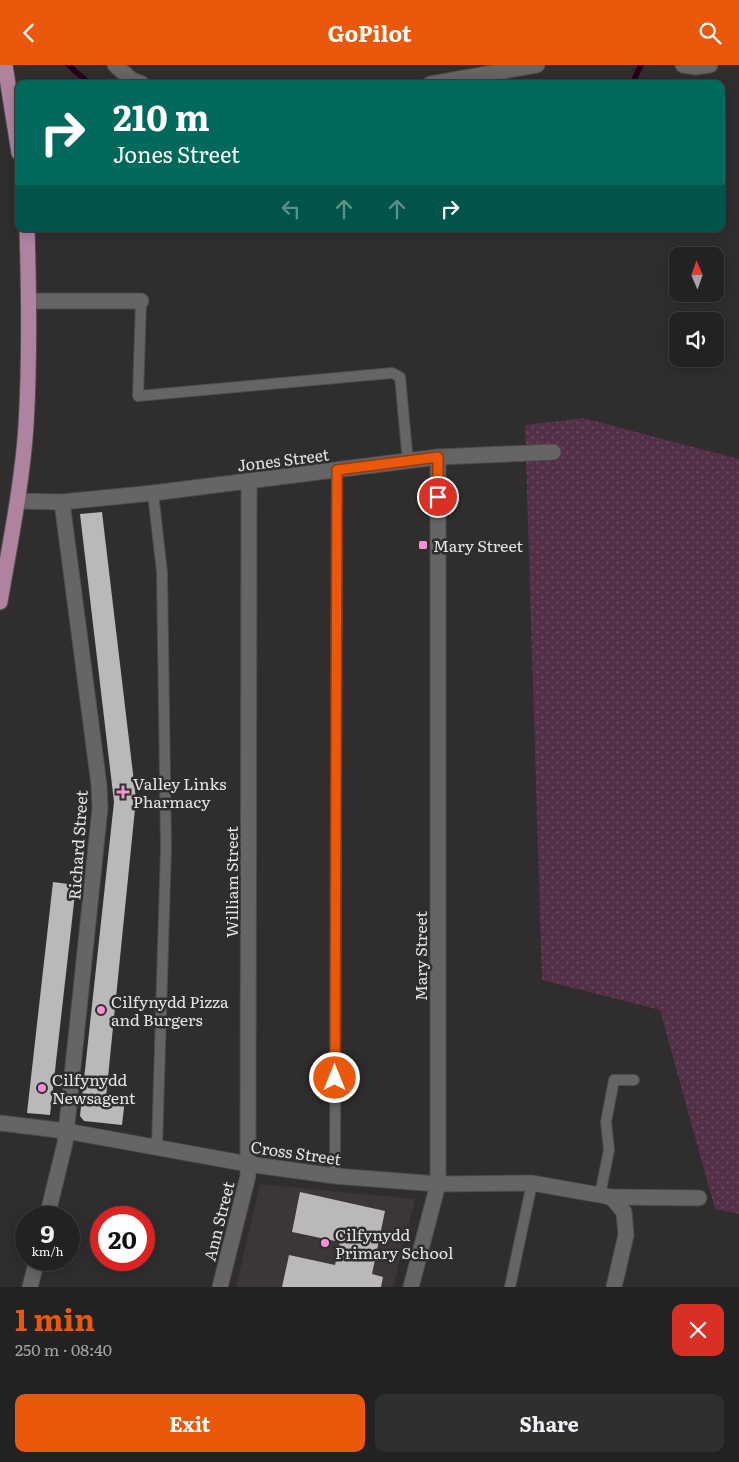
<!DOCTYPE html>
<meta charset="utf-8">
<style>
body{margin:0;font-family:Literata,serif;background:#2f2f2f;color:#f1f3f6;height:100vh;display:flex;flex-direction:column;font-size:19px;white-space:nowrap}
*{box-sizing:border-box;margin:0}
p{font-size:16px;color:#a3a4a5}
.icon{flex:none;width:28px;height:28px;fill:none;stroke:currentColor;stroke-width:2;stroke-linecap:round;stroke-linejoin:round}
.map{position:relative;height:1222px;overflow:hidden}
.drawer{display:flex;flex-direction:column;background:#232222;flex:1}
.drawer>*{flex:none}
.banner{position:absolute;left:15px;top:15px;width:710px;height:152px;border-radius:10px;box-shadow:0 2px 12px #0003,0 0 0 1px #403f40;background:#00695c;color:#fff;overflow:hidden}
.needle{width:32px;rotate:358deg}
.buttons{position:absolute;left:669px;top:182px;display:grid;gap:10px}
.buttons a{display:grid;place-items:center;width:55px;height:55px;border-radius:10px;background:#232222;box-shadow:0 2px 12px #0003,0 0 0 1px #403f40;font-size:25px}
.speed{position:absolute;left:15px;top:1141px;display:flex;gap:10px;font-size:25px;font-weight:700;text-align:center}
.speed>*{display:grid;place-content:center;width:65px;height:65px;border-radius:50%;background:#232222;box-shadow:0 2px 12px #0003,0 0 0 1px #403f40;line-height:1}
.speed small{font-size:12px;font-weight:400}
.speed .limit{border:8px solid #d22;background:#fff;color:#111}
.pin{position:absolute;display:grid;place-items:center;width:42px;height:42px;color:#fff;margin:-21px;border:2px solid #fff;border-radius:50%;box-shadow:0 1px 5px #0007}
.me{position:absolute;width:55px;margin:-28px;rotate:0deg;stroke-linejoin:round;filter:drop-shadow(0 0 4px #0008)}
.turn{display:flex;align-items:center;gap:18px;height:105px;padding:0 15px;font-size:22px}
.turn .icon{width:65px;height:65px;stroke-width:2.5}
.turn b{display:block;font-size:35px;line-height:42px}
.lanes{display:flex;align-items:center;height:48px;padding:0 15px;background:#0003;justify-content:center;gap:25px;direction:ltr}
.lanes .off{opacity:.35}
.round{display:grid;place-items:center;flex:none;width:52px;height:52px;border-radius:10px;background:#2f2f2f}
.headline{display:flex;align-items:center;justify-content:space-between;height:85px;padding:0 15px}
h1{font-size:30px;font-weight:700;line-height:38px;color:#ea580c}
.cta{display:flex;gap:10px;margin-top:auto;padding:10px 15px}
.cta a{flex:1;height:58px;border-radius:10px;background:#ea580c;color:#fff;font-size:20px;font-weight:700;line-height:58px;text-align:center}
.cta a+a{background:#2f2f2f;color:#f1f3f6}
header{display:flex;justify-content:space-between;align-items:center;height:65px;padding:0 15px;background:#ea580c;color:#fff;font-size:22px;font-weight:700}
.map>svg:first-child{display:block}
.built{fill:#3c353a}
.grass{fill:url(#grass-dots)}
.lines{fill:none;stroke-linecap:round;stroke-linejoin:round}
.stream{stroke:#26001c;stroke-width:5.5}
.building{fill:#bab8b9}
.lane-casing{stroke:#4d4b4c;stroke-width:12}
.street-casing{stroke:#4d4b4c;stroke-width:17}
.primary-casing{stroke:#4d4b4c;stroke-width:17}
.lane{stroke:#666465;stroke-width:10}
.street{stroke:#666465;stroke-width:15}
.primary{stroke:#af839f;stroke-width:15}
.route-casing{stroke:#983908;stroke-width:12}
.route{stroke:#ea580c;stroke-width:9}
.poi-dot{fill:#f491d3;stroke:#2f2d2e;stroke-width:2}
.labels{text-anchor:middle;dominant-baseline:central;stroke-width:5;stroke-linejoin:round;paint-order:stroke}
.street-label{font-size:16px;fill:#e5e4e5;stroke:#2f2d2e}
.poi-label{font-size:16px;fill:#e5e4e5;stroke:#2f2d2e;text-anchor:start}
</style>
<header><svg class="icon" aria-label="back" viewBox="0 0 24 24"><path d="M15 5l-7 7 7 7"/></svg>GoPilot<svg class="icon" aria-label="search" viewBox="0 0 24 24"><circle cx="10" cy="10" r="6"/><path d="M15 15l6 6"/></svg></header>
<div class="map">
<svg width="739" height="1222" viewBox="0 0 739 1222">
<defs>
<pattern id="grass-dots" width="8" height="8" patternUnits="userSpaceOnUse" patternTransform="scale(1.25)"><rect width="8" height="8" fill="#533047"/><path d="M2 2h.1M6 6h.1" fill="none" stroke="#6c4e61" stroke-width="1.8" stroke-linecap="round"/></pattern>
</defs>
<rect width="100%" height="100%" fill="#2f2d2e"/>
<path class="built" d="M260 1119 415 1134 393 1222H236Z"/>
<path class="grass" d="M583 353 739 394V1149L715 1144 660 945 542 915 525 360Z"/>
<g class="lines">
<g class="stream">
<path d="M68 0 90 19"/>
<path d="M632 19 641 0"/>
</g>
</g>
<g class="building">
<path d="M102 447 136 734 106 1032 125 1034 122 1060 84 1056 80 1051 114 737 80 449Z"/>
<path d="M53 817 76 820 50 1050 27 1048Z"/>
<path d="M300 1127 385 1146 372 1209 383 1212 381 1222H282L289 1190 335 1200 340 1177 292 1167Z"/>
</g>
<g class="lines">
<g class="lane-casing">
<g id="lane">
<path d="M141 236 138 331 392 308 400 312 408 397"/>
<path d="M153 428 162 507 166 782 157 1082"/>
<path d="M335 1111 337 405"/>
<path d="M600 1130 609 1085 606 1057 614 1015H634"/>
<path d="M510 1222 532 1118"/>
</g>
</g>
<g class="street-casing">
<g id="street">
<path d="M115 0 132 15 142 19"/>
<path d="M683 0 695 2 710 0"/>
<path d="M430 19 537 0"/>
<path d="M29 236H141"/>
<path d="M18 436 62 437 153 428 438 392 553 387"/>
<path d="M0 1058 66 1066 248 1099 335 1111 438 1119 532 1118 611 1132 624 1147 626 1170 614 1222"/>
<path d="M611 1132 699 1133"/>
<path d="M47 1152 65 1078 100 743 99 720 62 437"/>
<path d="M30 1222 37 1195"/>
<path d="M220 1222 248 1111V1099L249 416"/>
<path d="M411 1222 438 1119V392"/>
</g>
</g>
<g class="primary-casing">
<g id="primary">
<path d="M5 0 19 88"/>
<path d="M0 537C10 478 22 420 26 361 30 295 29 229 27 164"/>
</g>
</g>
<use href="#lane" class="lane"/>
<use href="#street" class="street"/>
<use href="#primary" class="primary"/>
</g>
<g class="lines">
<g class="route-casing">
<path id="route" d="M335 1013 337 405 438 392V432"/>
</g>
<use href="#route" class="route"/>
</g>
<g class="poi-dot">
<rect x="418" y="475" width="10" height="10" rx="2.5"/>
<path d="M120.5 719.5h5v5h5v5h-5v5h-5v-5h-5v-5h5z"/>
<circle cx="101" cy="945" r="5"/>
<circle cx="42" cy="1023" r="5"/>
<circle cx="325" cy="1178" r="5"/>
</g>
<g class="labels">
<g class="street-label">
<text transform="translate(283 394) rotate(-7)">Jones Street</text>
<text transform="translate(77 780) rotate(-86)">Richard Street</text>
<text transform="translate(231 817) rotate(-90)">William Street</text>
<text transform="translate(420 891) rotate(-90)">Mary Street</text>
<text transform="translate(296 1087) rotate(8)">Cross Street</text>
<text transform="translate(218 1156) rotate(-76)">Ann Street</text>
</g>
<g class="poi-label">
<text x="433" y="480">Mary Street</text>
<text x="133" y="718">Valley Links<tspan x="133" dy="18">Pharmacy</tspan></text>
<text x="111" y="936">Cilfynydd Pizza<tspan x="111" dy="18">and Burgers</tspan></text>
<text x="52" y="1014">Cilfynydd<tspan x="52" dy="18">Newsagent</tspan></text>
<text x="335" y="1169">Cilfynydd<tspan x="335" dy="18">Primary School</tspan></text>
</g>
</g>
</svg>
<div class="buttons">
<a><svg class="needle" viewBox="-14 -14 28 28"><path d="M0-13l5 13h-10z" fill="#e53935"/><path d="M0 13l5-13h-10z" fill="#a3a4a5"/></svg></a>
<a><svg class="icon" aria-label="sound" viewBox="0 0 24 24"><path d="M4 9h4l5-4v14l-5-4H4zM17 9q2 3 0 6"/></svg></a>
</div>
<div class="speed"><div>9<small>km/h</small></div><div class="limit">20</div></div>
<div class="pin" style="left:438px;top:432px;background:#d93025"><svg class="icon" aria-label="arrive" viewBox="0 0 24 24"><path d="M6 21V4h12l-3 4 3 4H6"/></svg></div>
<svg class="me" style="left:335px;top:1013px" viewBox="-20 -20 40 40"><circle r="17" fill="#ea580c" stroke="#fff" stroke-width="3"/><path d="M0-11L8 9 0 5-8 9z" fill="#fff"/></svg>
<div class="banner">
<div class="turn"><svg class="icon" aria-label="right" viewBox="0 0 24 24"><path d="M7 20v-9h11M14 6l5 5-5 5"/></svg><div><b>210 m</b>Jones Street</div></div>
<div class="lanes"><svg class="icon off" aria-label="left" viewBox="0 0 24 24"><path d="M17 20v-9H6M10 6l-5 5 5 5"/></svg><svg class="icon off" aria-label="ahead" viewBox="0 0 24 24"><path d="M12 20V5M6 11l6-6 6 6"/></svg><svg class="icon off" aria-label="ahead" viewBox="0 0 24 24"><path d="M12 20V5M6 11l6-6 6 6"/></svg><svg class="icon" aria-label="right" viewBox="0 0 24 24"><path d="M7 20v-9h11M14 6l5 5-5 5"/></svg></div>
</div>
</div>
<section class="drawer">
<div class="headline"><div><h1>1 min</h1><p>250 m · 08:40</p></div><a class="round" style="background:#d93025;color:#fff"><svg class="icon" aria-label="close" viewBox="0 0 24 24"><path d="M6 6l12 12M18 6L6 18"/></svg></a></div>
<div class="cta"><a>Exit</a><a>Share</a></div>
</section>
